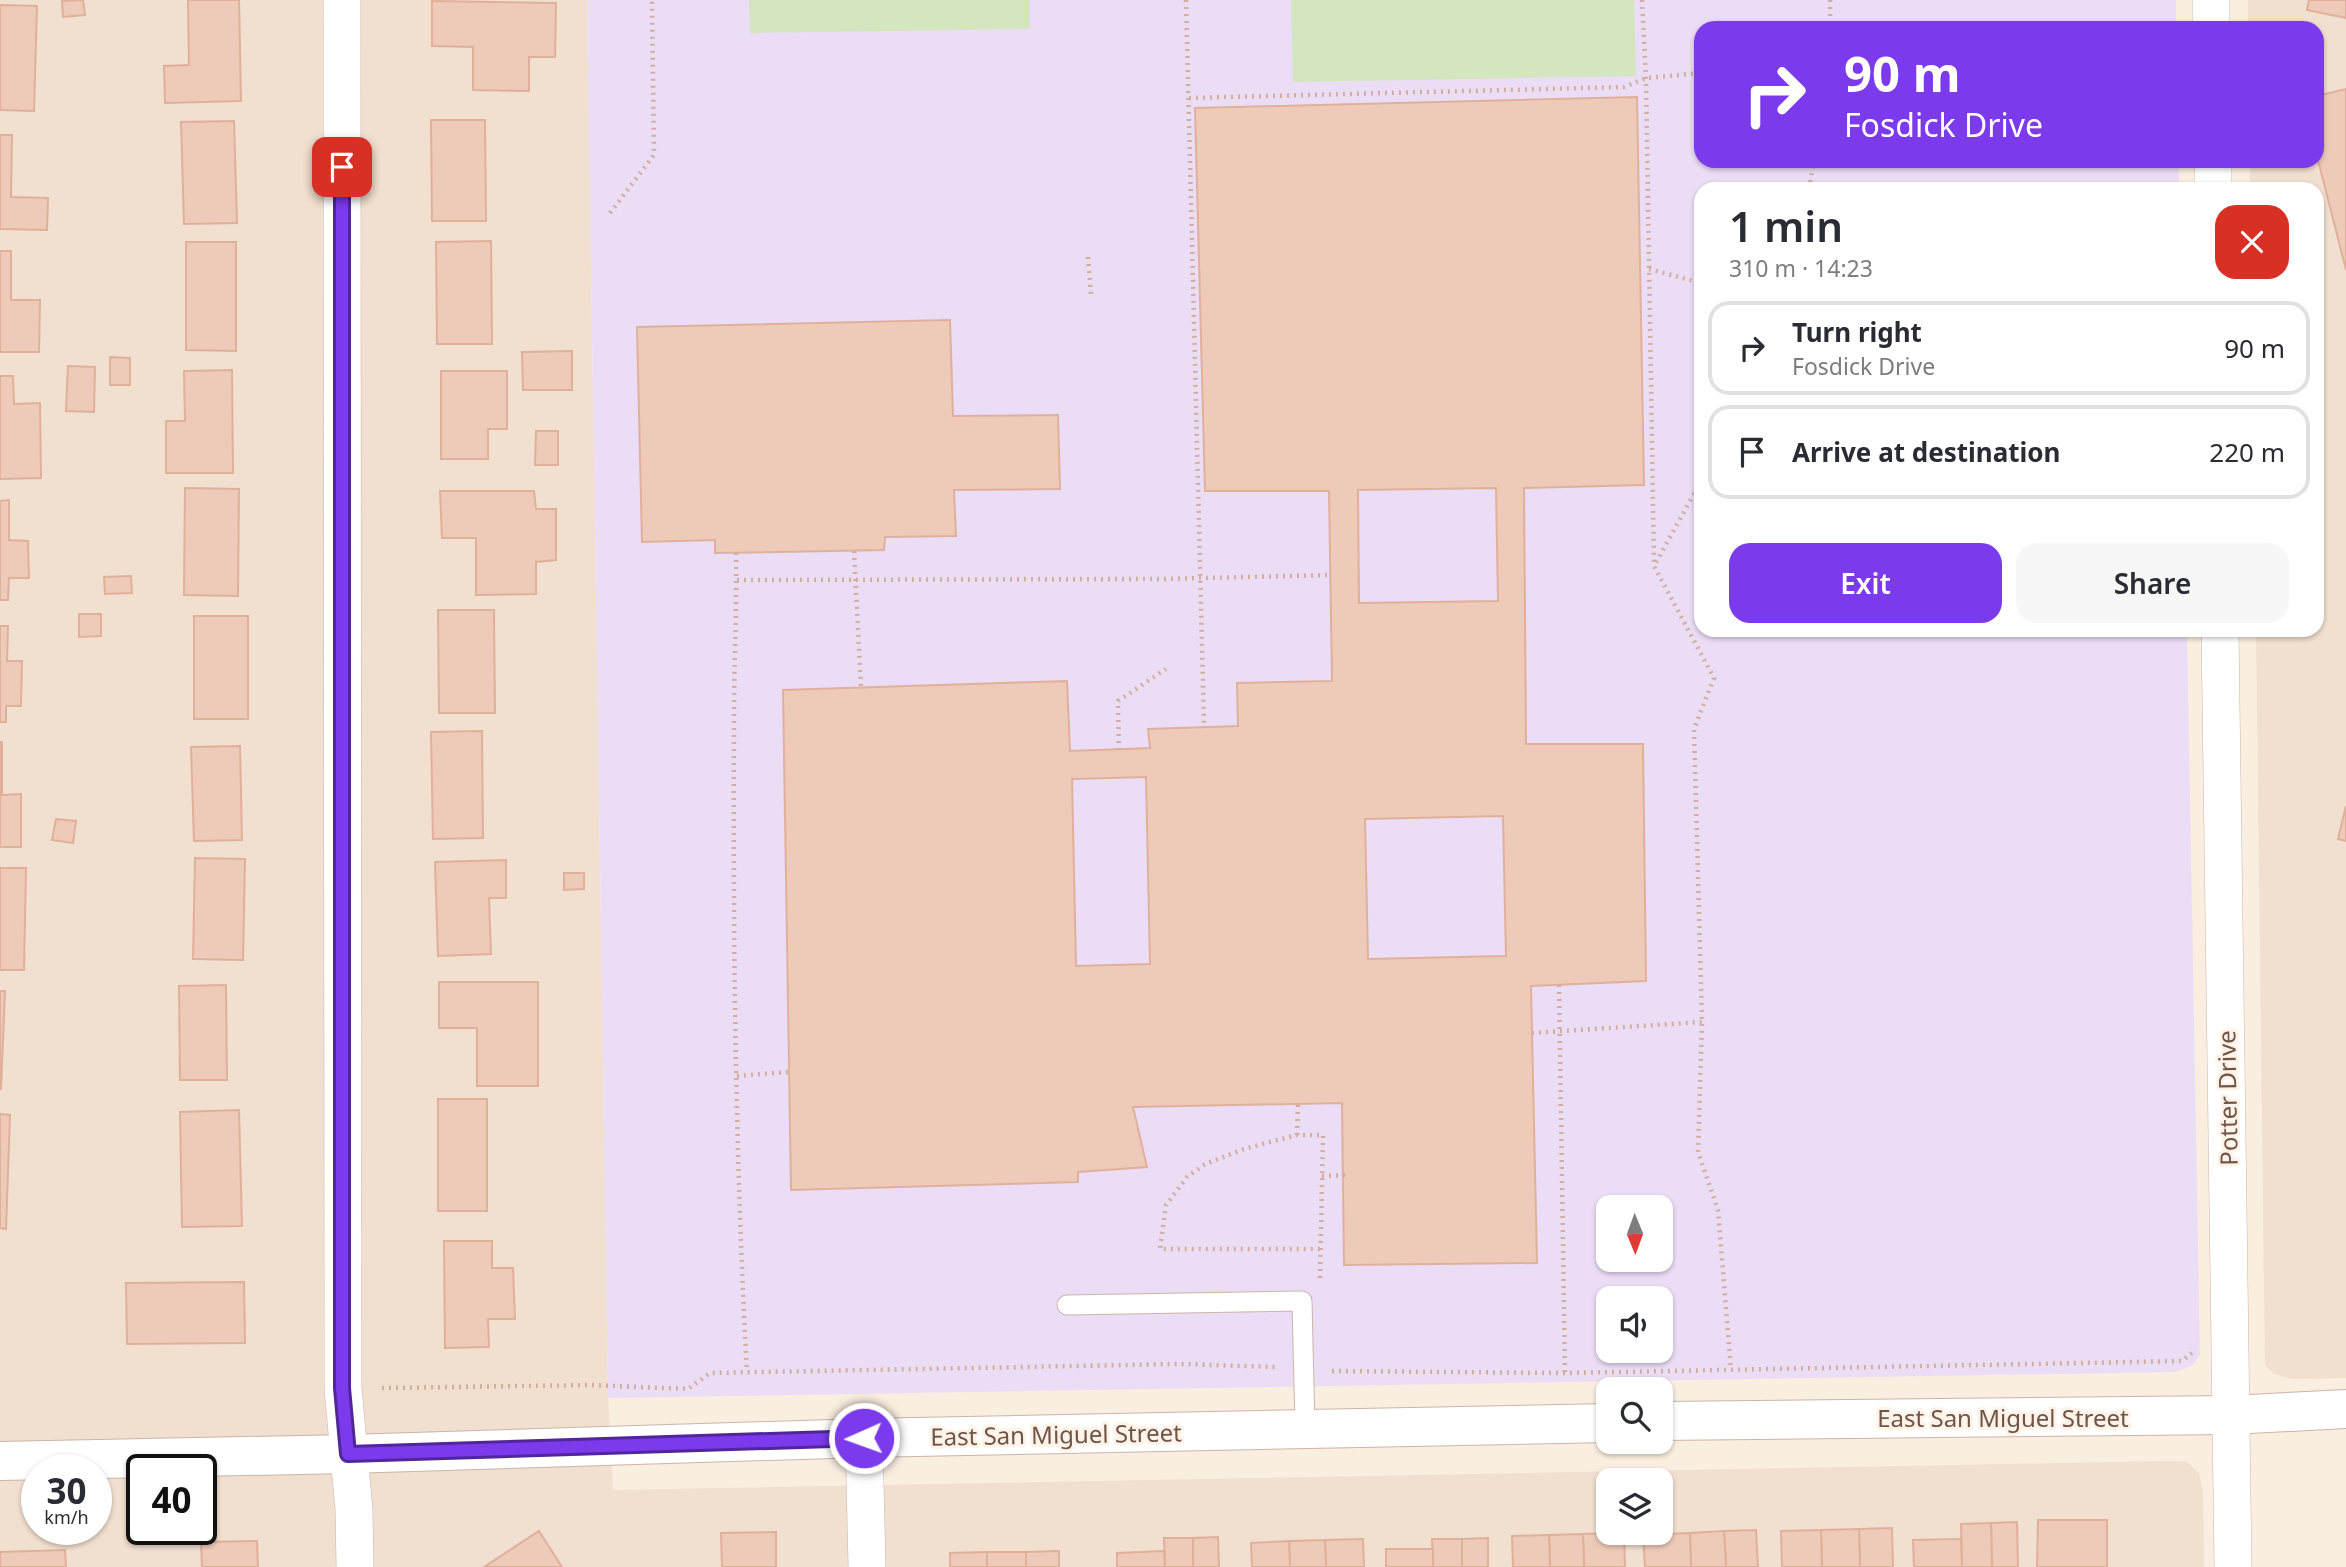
<!DOCTYPE html>
<meta charset="utf-8">
<style>
body{margin:0;font-family:"Noto Sans",sans-serif;background:#f7f7f7;color:#2b2b33;height:100vh;display:flex;flex-direction:column;font-size:26px;white-space:nowrap}
*{box-sizing:border-box;margin:0}
p{font-size:23px;color:#7c7c81}
.icon{flex:none;width:38px;height:38px;fill:none;stroke:currentColor;stroke-width:2;stroke-linecap:round;stroke-linejoin:round}
.map{position:relative;flex:1;overflow:hidden}
.drawer{position:absolute;left:1694px;top:182px;width:630px;height:455px;display:flex;flex-direction:column;background:#fff;border-radius:21px;box-shadow:0 2px 5px #0004}
.drawer>*{flex:none}
.hud{position:absolute;left:1694px;top:21px;width:630px;height:147px;border-radius:21px;box-shadow:0 2px 5px #0004;background:#7c3aed;color:#fff;overflow:hidden}
.needle{width:46px;rotate:179deg}
.tools{position:absolute;left:1596px;top:1195px;display:grid;gap:14px}
.tools a{display:grid;place-items:center;width:77px;height:77px;border-radius:14px;background:#fff;box-shadow:0 2px 5px #0004;font-size:35px}
.speed{position:absolute;left:21px;top:1454px;display:flex;gap:14px;font-size:35px;font-weight:700;text-align:center}
.speed>*{display:grid;place-content:center;width:91px;height:91px;border-radius:50%;background:#fff;box-shadow:0 2px 5px #0004;line-height:1}
.speed small{font-size:18px;font-weight:400}
.speed .limit{border:4px solid #111;border-radius:10px;background:#fff;color:#111}
.pin{position:absolute;display:grid;place-items:center;width:60px;height:60px;color:#fff;margin:-30px;border-radius:14px;box-shadow:0 4px 10px #0006}
.me{position:absolute;width:77px;margin:-38px;rotate:268deg;stroke-linejoin:round;filter:drop-shadow(0 0 5px #0008)}
.turn{display:flex;align-items:center;gap:24px;height:147px;padding:0 35px;font-size:32px}
.turn .icon{width:91px;height:91px;stroke-width:2.5}
.turn b{display:block;font-size:49px;line-height:60px}
.round{display:grid;place-items:center;flex:none;width:74px;height:74px;border-radius:21px;background:#f7f7f7}
.summary{display:flex;align-items:center;justify-content:space-between;height:119px;padding:0 35px}
h1{font-size:42px;font-weight:600;line-height:52px}
.action{display:flex;gap:14px;margin-top:auto;padding:14px 35px}
.action a{flex:1;height:80px;border-radius:21px;background:#7c3aed;color:#fff;font-size:28px;font-weight:600;line-height:80px;text-align:center}
.action a+a{background:#f7f7f7;color:#2b2b33}
ul{padding:0;list-style:none}
li{display:flex;align-items:center;gap:21px;height:94px;margin:0 14px 10px;padding:0 21px;border:4px solid #e1e1e2;border-radius:21px}
li div{flex:1}
li b{display:block;font-size:26px}
li em{font-style:normal}
.map>svg:first-child{display:block}
.residential{fill:#f1dfcf;fill-rule:evenodd}
.education{fill:#ebddf6;fill-rule:evenodd}
.green{fill:#d3e6c0}
.building{fill:#eecbb9;stroke:#e0b09b;stroke-width:2;fill-rule:evenodd}
.lines{fill:none;stroke-linecap:round;stroke-linejoin:round}
.service-casing{stroke:#cab5a8;stroke-width:21}
.minor-casing{stroke:#cab5a8;stroke-width:38}
.tertiary-casing{stroke:#cab5a8;stroke-width:40}
.path{stroke:#d2ae9d;stroke-width:4.5;stroke-dasharray:2 5;stroke-linecap:butt}
.service{stroke:#fff;stroke-width:19}
.minor{stroke:#fff;stroke-width:37}
.tertiary{stroke:#fff;stroke-width:38}
.route-casing{stroke:#51269a;stroke-width:18}
.route{stroke:#7c3aed;stroke-width:12}
.labels{text-anchor:middle;dominant-baseline:central;stroke-width:6;stroke-linejoin:round;paint-order:stroke}
.street-label{font-size:24px;fill:#6f5449;stroke:#fef3e6}
</style>
<div class="map">
<svg width="2346" height="1567" viewBox="0 0 2346 1567">
<rect width="100%" height="100%" fill="#faeee0"/>
<g class="residential">
<path d="M0 0H587L608 1398 613 1490 2170 1461 2187 1462 2199 1473 2203 1491 2204 1567H0ZM37 1470H96V1530H37ZM142 1470H201V1530H142ZM1608 1480H1661V1533H1608Z"/>
<path d="M2248 0H2346V1378L2291 1379 2274 1374 2265 1365 2256 630H2317V189H2250V161H2317V28H2248Z"/>
</g>
<path class="education" d="M587 0H2176V28H1701V161H2179V189H1701V630H2187L2200 1355 2192 1366 2176 1372 608 1398ZM1608 1208H1661V1260H1608ZM1608 1298H1661V1351H1608Z"/>
<g class="green">
<path d="M749 0H1030V29L750 33Z"/>
<path d="M1291 0H1634L1636 76 1293 82Z"/>
</g>
<g class="building">
<path d="M83 0 85 15 63 17 62 1Z"/>
<path d="M188 0H239L241 101 165 103 164 66 189 65Z"/>
<path d="M2309 0H2346V18L2307 10Z"/>
<path d="M432 1 556 3 555 57H529V91L473 90V47L432 46Z"/>
<path d="M0 5 37 6 34 111 0 110Z"/>
<path d="M2346 89V270L2317 156V96Z"/>
<path d="M1637 97 1644 485 1524 488 1526 744H1643L1646 981 1531 986 1537 1263 1344 1265 1342 1103 1133 1107 1147 1167 1078 1172V1182L791 1190 783 690 1067 681 1070 751 1150 748 1148 729 1238 726 1237 683 1332 681 1329 491H1205L1195 108ZM1496 488 1498 601 1359 603 1358 490ZM1146 777 1150 964 1076 966 1072 779ZM1503 816 1506 956 1368 959 1365 819Z"/>
<path d="M431 120H485L486 221H432Z"/>
<path d="M234 121 237 223 184 224 181 122Z"/>
<path d="M0 135H12L11 197 48 198 47 230 0 229Z"/>
<path d="M491 241 492 344H437L436 242Z"/>
<path d="M186 242H236V351L186 350Z"/>
<path d="M0 251H11V300H40L39 352H0Z"/>
<path d="M950 320 953 416 1058 415 1060 489 954 490 956 536 885 537 884 550 715 553V540L642 542 637 327Z"/>
<path d="M572 351V390H523L522 352Z"/>
<path d="M110 357 130 358V385H110Z"/>
<path d="M68 366 95 367 94 412 66 411Z"/>
<path d="M232 370 233 473H166V421H185L184 371Z"/>
<path d="M441 371H507V429H488V459H441Z"/>
<path d="M0 376H13L14 404 40 403 41 478 0 479Z"/>
<path d="M536 431H558V465H535Z"/>
<path d="M185 488 239 489 238 596 184 595Z"/>
<path d="M440 491H534L536 509H556V560L536 562V594L476 595V538H442Z"/>
<path d="M9 500V540L28 541 29 578H9L8 600H0V501Z"/>
<path d="M131 576 132 593 105 594 104 577Z"/>
<path d="M438 610H494L495 713H439Z"/>
<path d="M79 614H101V636L79 637Z"/>
<rect x="194" y="616" width="54" height="103"/>
<path d="M0 626H8L7 661H22L21 706H6V722H0Z"/>
<path d="M482 731 483 838 433 839 431 732Z"/>
<path d="M0 742H2V795L21 794V847H0Z"/>
<path d="M240 746 242 840 194 841 191 747Z"/>
<path d="M2346 806V841L2338 839Z"/>
<path d="M56 819 76 821 73 843 52 840Z"/>
<path d="M195 858 245 859 243 960 193 959Z"/>
<path d="M506 860V898H489L491 954 438 956 435 862Z"/>
<path d="M0 868H26L24 970H0Z"/>
<path d="M564 873H584V889L564 890Z"/>
<path d="M439 982H538V1086H477V1028H439Z"/>
<path d="M226 985 227 1080H180L179 986Z"/>
<path d="M0 991H5L1 1089H0Z"/>
<rect x="438" y="1099" width="49" height="112"/>
<path d="M239 1110 242 1226 182 1227 180 1112Z"/>
<path d="M0 1114 10 1115 6 1229 0 1228Z"/>
<path d="M444 1241H492V1268H513L515 1319H488L489 1347 445 1348Z"/>
<path d="M244 1282 245 1343 127 1344 126 1283Z"/>
<path d="M2038 1520H2107V1567H2037Z"/>
<path d="M2017 1522 2018 1567H1992L1991 1523Z"/>
<path d="M1991 1523 1992 1567H1962L1961 1524Z"/>
<path d="M1892 1528 1893 1567H1860L1859 1529Z"/>
<path d="M1859 1529 1860 1567H1822L1821 1530Z"/>
<path d="M1756 1530 1758 1567H1726L1724 1531Z"/>
<path d="M1821 1530 1822 1567H1782L1781 1531Z"/>
<path d="M539 1531 562 1567H484Z"/>
<path d="M1724 1531 1726 1567H1691L1690 1533Z"/>
<path d="M776 1532V1567H722L721 1533Z"/>
<path d="M1624 1533 1625 1567H1584L1583 1534Z"/>
<path d="M1690 1533 1691 1567H1645L1643 1535Z"/>
<path d="M1583 1534 1584 1567H1550L1549 1535Z"/>
<path d="M1549 1535 1550 1567H1513L1512 1536Z"/>
<path d="M1218 1537 1219 1567H1193V1538Z"/>
<path d="M1164 1538H1193V1567H1165Z"/>
<path d="M1488 1538V1567H1462V1539Z"/>
<path d="M1363 1539 1364 1567H1326L1325 1540Z"/>
<path d="M1432 1539H1462V1567H1433Z"/>
<path d="M1961 1539 1962 1567H1914L1913 1540Z"/>
<path d="M1325 1540 1326 1567H1290L1289 1541Z"/>
<path d="M257 1541 258 1567H202L201 1542Z"/>
<path d="M1289 1541 1290 1567H1252L1251 1543Z"/>
<rect x="1386" y="1549" width="47" height="18"/>
<path d="M65 1550 66 1567H0V1552Z"/>
<path d="M1059 1551V1567H1026V1552Z"/>
<path d="M1164 1551 1165 1567H1117V1553Z"/>
<rect x="987" y="1552" width="39" height="15"/>
<path d="M987 1552V1567H950V1553Z"/>
</g>
<g class="lines">
<g class="service-casing">
<path id="service" d="M1067 1305 1302 1301 1305 1429"/>
</g>
<g class="minor-casing">
<g id="minor">
<path d="M342 0 343 1388 354 1510 355 1567"/>
<path d="M2211 0V28"/>
<path d="M2213 161V189"/>
<path d="M2220 630 2233 1567"/>
<path d="M864 1438 867 1567"/>
</g>
</g>
<g class="tertiary-casing">
<g id="tertiary">
<path d="M1661 1421 2231 1415 2346 1409"/>
<path d="M0 1461 348 1454 864 1438 1608 1423"/>
</g>
</g>
<g class="path">
<path d="M1186 0 1204 726"/>
<path d="M1642 0 1646 78 1654 562"/>
<path d="M1830 0V28"/>
<path d="M1189 98 1624 87 1646 78 1701 73"/>
<path d="M1809 189 1814 161"/>
<path d="M610 213 654 155 652 0"/>
<path d="M1088 257 1091 294"/>
<path d="M1649 269 1701 283"/>
<path d="M1701 481 1654 566 1714 678 1694 729 1702 1022 1698 1152 1718 1210 1731 1370"/>
<path d="M854 551 861 687"/>
<path d="M736 553C737 608 734 662 734 717 733 935 735 1154 747 1372"/>
<path d="M737 580 1163 579 1330 575"/>
<path d="M1119 750 1118 701 1166 669"/>
<path d="M1559 985 1565 1373"/>
<path d="M1532 1033 1702 1022"/>
<path d="M737 1076 788 1072"/>
<path d="M1297 1135 1298 1104"/>
<path d="M1322 1176 1345 1175"/>
<path d="M1320 1278C1321 1230 1322 1183 1323 1135H1297L1247 1148 1205 1164 1187 1177 1166 1205 1160 1249H1321"/>
<path d="M1332 1371 1565 1373 2182 1361 2192 1353"/>
<path d="M382 1388 591 1385 688 1389 710 1373 1179 1364 1275 1367"/>
</g>
<use href="#service" class="service"/>
<use href="#minor" class="minor"/>
<use href="#tertiary" class="tertiary"/>
</g>
<g class="lines">
<g class="route-casing">
<path id="route" d="M342 167V1388L348 1454 864 1438"/>
</g>
<use href="#route" class="route"/>
</g>
<g class="labels">
<g class="street-label">
<text transform="translate(2227 1098) rotate(-91)">Potter Drive</text>
<text x="2003" y="1417">East San Miguel Street</text>
<text transform="translate(1056 1434) rotate(-1)">East San Miguel Street</text>
</g>
</g>
</svg>
<div class="tools">
<a><svg class="needle" viewBox="-14 -14 28 28"><path d="M0-13l5 13h-10z" fill="#e53935"/><path d="M0 13l5-13h-10z" fill="#7c7c81"/></svg></a>
<a><svg class="icon" aria-label="sound" viewBox="0 0 24 24"><path d="M4 9h4l5-4v14l-5-4H4zM17 9q2 3 0 6"/></svg></a>
<a><svg class="icon" aria-label="search" viewBox="0 0 24 24"><circle cx="10" cy="10" r="6"/><path d="M15 15l6 6"/></svg></a>
<a><svg class="icon" aria-label="layers" viewBox="0 0 24 24"><path d="M12 4l9 5-9 5-9-5zM3 14l9 5 9-5"/></svg></a>
</div>
<div class="speed"><div>30<small>km/h</small></div><div class="limit">40</div></div>
<div class="pin" style="left:342px;top:167px;background:#d93025"><svg class="icon" aria-label="arrive" viewBox="0 0 24 24"><path d="M6 21V4h12l-3 4 3 4H6"/></svg></div>
<svg class="me" style="left:864px;top:1438px" viewBox="-20 -20 40 40"><circle r="17" fill="#7c3aed" stroke="#fff" stroke-width="3"/><path d="M0-11L8 9 0 5-8 9z" fill="#fff"/></svg>
<div class="hud">
<div class="turn"><svg class="icon" aria-label="right" viewBox="0 0 24 24"><path d="M7 20v-9h11M14 6l5 5-5 5"/></svg><div><b>90 m</b>Fosdick Drive</div></div>
</div>
<section class="drawer">
<div class="summary"><div><h1>1 min</h1><p>310 m · 14:23</p></div><a class="round" style="background:#d93025;color:#fff"><svg class="icon" aria-label="close" viewBox="0 0 24 24"><path d="M6 6l12 12M18 6L6 18"/></svg></a></div>
<ul>
<li><svg class="icon" aria-label="right" viewBox="0 0 24 24"><path d="M7 20v-9h11M14 6l5 5-5 5"/></svg><div><b>Turn right</b><p>Fosdick Drive</p></div><em>90 m</em></li>
<li><svg class="icon" aria-label="arrive" viewBox="0 0 24 24"><path d="M6 21V4h12l-3 4 3 4H6"/></svg><div><b>Arrive at destination</b></div><em>220 m</em></li>
</ul>
<div class="action"><a>Exit</a><a>Share</a></div>
</section>
</div>
